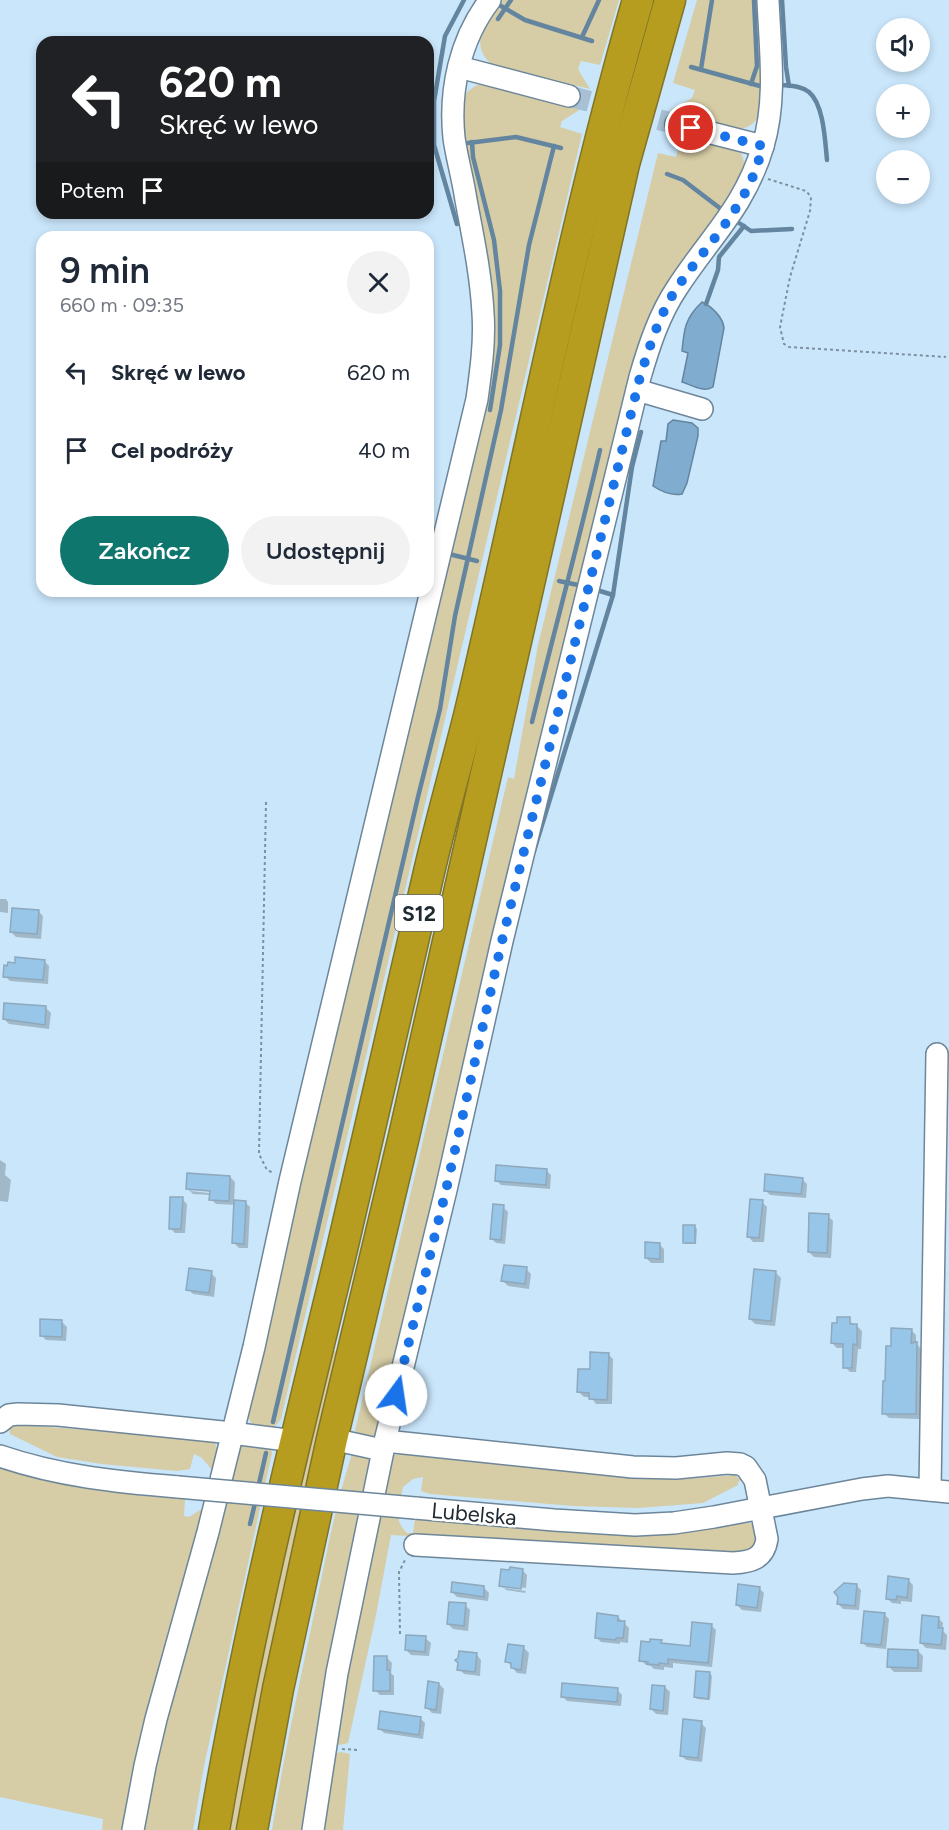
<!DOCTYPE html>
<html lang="pl">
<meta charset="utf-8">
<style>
body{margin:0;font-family:Figtree,sans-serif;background:#f2f2f3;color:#1f2937;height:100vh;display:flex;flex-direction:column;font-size:22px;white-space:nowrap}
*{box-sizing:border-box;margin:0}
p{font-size:20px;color:#747a83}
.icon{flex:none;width:33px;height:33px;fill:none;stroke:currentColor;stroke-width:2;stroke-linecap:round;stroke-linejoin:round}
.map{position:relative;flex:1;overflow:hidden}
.drawer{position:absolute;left:36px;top:231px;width:398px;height:366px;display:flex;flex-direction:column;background:#fff;border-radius:18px;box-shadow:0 3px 9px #0003}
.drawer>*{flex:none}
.hud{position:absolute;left:36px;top:36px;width:398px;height:183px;border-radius:18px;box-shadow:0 3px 9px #0003;background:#202124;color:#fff;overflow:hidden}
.controls{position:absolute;left:876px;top:18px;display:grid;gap:12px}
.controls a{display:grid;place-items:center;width:54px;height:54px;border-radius:50%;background:#fff;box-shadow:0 3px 9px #0003;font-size:30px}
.pin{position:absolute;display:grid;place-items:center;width:51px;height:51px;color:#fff;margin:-26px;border:3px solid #fff;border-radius:50%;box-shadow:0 2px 6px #0007}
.me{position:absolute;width:66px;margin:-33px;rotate:14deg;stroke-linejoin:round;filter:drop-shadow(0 0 4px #0008)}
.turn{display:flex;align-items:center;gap:21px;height:126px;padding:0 24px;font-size:27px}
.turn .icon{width:78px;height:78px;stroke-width:2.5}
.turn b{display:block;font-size:42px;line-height:51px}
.then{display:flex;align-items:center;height:57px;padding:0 24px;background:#0003;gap:12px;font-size:22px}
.round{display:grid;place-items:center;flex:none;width:63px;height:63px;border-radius:32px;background:#f2f2f3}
.head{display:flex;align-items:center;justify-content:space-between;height:102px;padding:0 24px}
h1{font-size:36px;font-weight:600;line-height:45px}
.cta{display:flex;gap:12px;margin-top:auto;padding:12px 24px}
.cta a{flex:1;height:69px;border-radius:36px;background:#0f766e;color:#fff;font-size:24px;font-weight:600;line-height:69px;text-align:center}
.cta a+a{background:#f2f2f3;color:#1f2937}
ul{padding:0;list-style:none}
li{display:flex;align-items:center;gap:18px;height:78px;padding:0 24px}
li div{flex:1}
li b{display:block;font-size:22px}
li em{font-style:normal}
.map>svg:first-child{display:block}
.green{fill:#d6cca5}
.water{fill:#80adcf;stroke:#6385a0;stroke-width:1.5}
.shadow{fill:#0003;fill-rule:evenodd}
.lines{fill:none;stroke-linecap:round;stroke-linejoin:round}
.stream{stroke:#6385a0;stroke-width:4.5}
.building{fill:#98c6e9;stroke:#8ea8bc;stroke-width:1.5}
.minor-tunnel{stroke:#a8c0d3;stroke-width:21;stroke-dasharray:21 10;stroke-linecap:butt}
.minor-casing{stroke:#6d8699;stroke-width:24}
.highway-casing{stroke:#817426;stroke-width:33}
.path{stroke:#7c909f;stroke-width:2;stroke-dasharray:3 3;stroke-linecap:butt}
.minor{stroke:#fff;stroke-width:21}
.highway{stroke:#b69d20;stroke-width:30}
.minor-bridge-casing{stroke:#6d8699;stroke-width:24;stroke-linecap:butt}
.minor-bridge{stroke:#fff;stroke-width:21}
.route{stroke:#1a73e8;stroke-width:10;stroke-dasharray:0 18}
.labels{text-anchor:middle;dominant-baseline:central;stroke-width:5;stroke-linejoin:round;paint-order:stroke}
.shield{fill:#fff;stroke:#62696f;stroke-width:1.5}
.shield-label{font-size:21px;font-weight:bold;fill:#1f2931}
.street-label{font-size:22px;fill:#1f2931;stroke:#fff}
</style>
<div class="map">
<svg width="949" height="1830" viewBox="0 0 949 1830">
<rect width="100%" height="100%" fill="#cae6fb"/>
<g class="green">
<path d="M503 0H619L600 65 581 61 578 69 590 89 493 66C490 63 485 58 483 54 473 35 492 14 503 0Z"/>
<path d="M697 0H759L763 59 760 114C754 124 749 128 737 129L670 110 692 98 695 90 673 83Z"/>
<path d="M489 82 584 107 562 121 560 127 582 134 281 1419C268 1438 252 1432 246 1411L488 398 495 321 489 265 473 191 466 148 463 117 464 98 467 92 477 85Z"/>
<path d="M665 130 674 134 722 144 741 153 744 162 742 177 672 284 379 1435 373 1439 358 1435 355 1431 508 777 514 779 538 645 658 153 676 157 678 149Z"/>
<path d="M331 1350 342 1353 239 1830H229L269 1624Z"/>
<path d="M22 1425 208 1439 215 1443 218 1452 213 1471 202 1458 194 1454 190 1469 177 1471 102 1464 57 1457 10 1434 9 1427Z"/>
<path d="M245 1442 270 1446 272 1453 204 1766 193 1830H141L146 1792 239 1446Z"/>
<path d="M418 1453 639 1478 686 1479 735 1475 741 1480 738 1482V1485L703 1503 638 1508 573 1506 430 1494 421 1491 423 1477 413 1479 403 1487C399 1507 392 1518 407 1533H413L415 1519 555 1529 742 1520 754 1525 758 1534 754 1546 743 1555 391 1535 376 1615 348 1743 340 1745 334 1743 388 1461 394 1455Z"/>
<path d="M352 1454 371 1456 303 1830H272C284 1755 300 1680 316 1605 326 1555 336 1503 352 1454Z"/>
<path d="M0 1467 14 1472 106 1490 177 1497 185 1499 184 1516 189 1517 205 1507 128 1830H102L103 1819 0 1797Z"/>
<path d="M341 1752 350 1754 343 1830H323L332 1754Z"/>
</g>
<g class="water">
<path d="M702 302C711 306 723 317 724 328L713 387C704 393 692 385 682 382L688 353 682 351C684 329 685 318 702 302Z"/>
<path d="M673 420 692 423 698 428V436L687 483 682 494C672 496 662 492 653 486L661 441H666L668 424Z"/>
</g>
<g class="shadow">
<path d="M0 899H6L8 902V913L0 912Z"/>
<path d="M38 911 43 916 41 939 16 937 11 932Z"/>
<path d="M44 961 49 966 48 984 10 981 5 976Z"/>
<path d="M46 1008 51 1013 49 1029 9 1024 4 1019Z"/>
<path d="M0 1160 6 1164 5 1175 11 1180 8 1202 0 1201Z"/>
<path d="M546 1170 551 1175 550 1189 501 1185 496 1180Z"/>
<path d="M230 1177 235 1182 234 1202H245L250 1207 248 1248H239L234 1243 236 1205 216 1204 211 1199V1195L193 1194 188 1189ZM191 1188 217 1191V1194L191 1191Z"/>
<path d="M802 1179 807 1184 806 1198 770 1195 765 1190Z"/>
<path d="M182 1199 187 1204 185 1233H175L170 1228Z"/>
<path d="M762 1202 767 1207 764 1242H753L748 1236Z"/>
<path d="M503 1207 508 1212 505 1244 496 1243 491 1238Z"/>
<path d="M828 1216 833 1221 831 1258 814 1257 809 1252Z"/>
<path d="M695 1227 697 1229 696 1244H686L684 1242Z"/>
<path d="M659 1244 664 1249V1263H651L646 1258Z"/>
<path d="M526 1269 531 1274 529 1289 508 1286 503 1281Z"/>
<path d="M211 1273 216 1278 214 1297 193 1294 188 1289Z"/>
<path d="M776 1273 781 1278 775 1326 755 1324 750 1319Z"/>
<path d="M849 1319 854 1326H857L862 1331 861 1349H858L856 1372H850L845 1367V1348H837L832 1343Z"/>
<path d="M62 1322 67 1327 66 1341 46 1340 41 1335Z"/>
<path d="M911 1330 916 1335V1343L921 1349 920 1419 889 1418 884 1413 893 1348Z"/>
<path d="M608 1354 613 1359 612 1404H596L591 1397H584L579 1392 591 1371Z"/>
<path d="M522 1570 527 1575 526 1588 504 1585V1588L526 1591 525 1593 506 1590 501 1585Z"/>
<path d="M908 1580 913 1585 912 1602 901 1601V1604L892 1603 887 1598Z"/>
<path d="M856 1585 861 1590 859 1610 843 1609 838 1604 839 1596Z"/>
<path d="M484 1588 489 1593 488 1601 457 1597 452 1592Z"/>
<path d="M759 1588 764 1593 761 1612 742 1610 737 1605Z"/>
<path d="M465 1605 470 1610 468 1631 453 1629 448 1624Z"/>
<path d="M884 1614 889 1619 886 1649 867 1647 862 1642Z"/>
<path d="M618 1617 629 1628 628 1643 620 1642V1644L601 1642 596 1637Z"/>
<path d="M938 1618 943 1623 942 1630 947 1635 946 1650 926 1648 921 1643Z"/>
<path d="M711 1625 716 1630 712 1667 673 1663V1668L664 1667V1670L654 1669 651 1666 646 1665 641 1660 661 1642 664 1645 691 1648Z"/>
<path d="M425 1638 431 1643 429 1656 411 1655 406 1650Z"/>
<path d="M524 1648 529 1653 526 1674 517 1673 507 1661Z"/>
<path d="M918 1651 923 1656 922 1672H894L889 1667Z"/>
<path d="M476 1654 481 1660 480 1676 464 1674 459 1669Z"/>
<path d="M387 1658 392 1663 391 1673 394 1676V1695H380L375 1690Z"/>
<path d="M710 1674 712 1676 710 1700 697 1699 695 1697Z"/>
<path d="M439 1684 444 1689 441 1714 432 1713 427 1708Z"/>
<path d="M665 1687 670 1692 668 1715 656 1714 651 1709Z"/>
<path d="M617 1690 622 1695 621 1706 567 1701 562 1696Z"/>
<path d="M420 1718 425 1723 423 1739 384 1733 379 1728Z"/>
<path d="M701 1723 706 1728 702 1762 686 1760 681 1755Z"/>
</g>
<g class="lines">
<g class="stream">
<path d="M782 0 786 67 789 86"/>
<path d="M501 6 525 20 592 41"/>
<path d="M498 19 511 0"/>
<path d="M582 37 599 0"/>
<path d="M691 67 760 86"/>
<path d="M701 69 712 0"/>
<path d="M751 84 757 66 754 0"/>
<path d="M782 85C792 86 801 86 809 92 824 105 825 141 827 160"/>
<path d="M472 142 473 157 494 240 500 291V345L490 410"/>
<path d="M468 143 516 137 561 148"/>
<path d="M667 174 683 180 721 209"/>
<path d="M739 223 751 231 792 229"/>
<path d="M457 224 434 145V101L445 36 464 0"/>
<path d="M706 304 718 270 719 257 744 226"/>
<path d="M445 553 477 561"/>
<path d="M559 581 578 585"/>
<path d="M600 591 613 595"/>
<path d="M532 722C554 631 579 541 600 450"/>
<path d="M534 851 613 595 632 467 641 432"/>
<path d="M273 1422 418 797 440 709 455 616 501 410 529 245 554 146"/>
<path d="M258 1488 266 1453"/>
<path d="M250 1524 256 1499"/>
</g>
</g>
<g class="building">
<path d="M12 908 39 910 37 934 10 932Z"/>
<path d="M15 957 45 960 43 980 3 977 4 965 7 966 8 962 15 963Z"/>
<path d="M4 1003 46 1006 45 1025 3 1019Z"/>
<path d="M496 1165 547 1169 546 1185 495 1181Z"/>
<path d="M187 1173 230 1176 229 1201 209 1200 210 1191 186 1189Z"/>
<path d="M765 1174 803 1178 801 1194 764 1191Z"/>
<path d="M170 1197H183L181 1229H169Z"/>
<path d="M750 1199 763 1200 759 1238 747 1237Z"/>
<path d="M234 1200 246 1201 244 1244 232 1243Z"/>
<path d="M493 1204 504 1205 501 1240 490 1239Z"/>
<path d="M809 1213 829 1214 827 1253 808 1252Z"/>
<rect x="683" y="1225" width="12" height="18"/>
<path d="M645 1242 660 1243V1259L645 1258Z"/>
<path d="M504 1265 527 1267 525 1284 501 1281Z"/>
<path d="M189 1268 212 1271 209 1293 186 1290Z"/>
<path d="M754 1269 776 1271 771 1321 749 1319Z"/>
<path d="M837 1317H850V1324H857V1345L853 1344 852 1368H843V1344L831 1343 832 1323H837Z"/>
<path d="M40 1319 62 1320V1337L40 1336Z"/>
<path d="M891 1328 912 1329 911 1343 917 1342 916 1414H882L883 1381H885L886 1346H891Z"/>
<path d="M590 1352 609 1353 607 1400 589 1399V1393L577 1392 578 1369H590Z"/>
<path d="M510 1567 523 1569 521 1589 499 1586 501 1569 509 1570Z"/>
<path d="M888 1576 909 1579 907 1598 897 1596 896 1600 886 1599Z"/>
<path d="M452 1582 484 1586V1597L451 1592Z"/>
<path d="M844 1583 857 1584 855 1606 837 1604 838 1597 834 1592Z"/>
<path d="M738 1584 760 1587 757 1608 736 1605Z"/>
<path d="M449 1602 466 1603 464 1626 447 1624Z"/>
<path d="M864 1611 885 1613 881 1645 861 1643Z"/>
<path d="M597 1613 618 1616V1621H625L623 1638H616V1640L595 1638Z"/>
<path d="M922 1615 939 1617 938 1628H943L941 1645 920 1643Z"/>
<path d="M692 1622 712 1624 708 1663 668 1659V1664L659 1663V1665L647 1664 648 1662 639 1661 641 1641 650 1642V1639L662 1640 661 1643 690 1646Z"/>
<path d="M406 1635 426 1636 425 1652 405 1650Z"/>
<path d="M508 1644 524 1646 521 1670 511 1668V1663L505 1662Z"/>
<path d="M888 1649 918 1650V1668L887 1667Z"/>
<path d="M459 1651 477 1653 475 1672 457 1670 458 1663 455 1660 458 1658Z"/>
<path d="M374 1656H387V1670H390V1691H373Z"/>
<path d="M696 1671 710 1672 708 1699 694 1697Z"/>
<path d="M428 1681 439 1683 436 1710 425 1708Z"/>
<path d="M562 1683 618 1688 617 1702 561 1697Z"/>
<path d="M652 1685 665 1686 663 1711 650 1709Z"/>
<path d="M380 1711 421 1717 419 1735 378 1729Z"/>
<path d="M683 1719 702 1721 698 1758 680 1756Z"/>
</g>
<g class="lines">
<path class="minor-tunnel" d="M569 96 676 124"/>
<g class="minor-casing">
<g id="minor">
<path d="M459 67 569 96"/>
<path d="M676 124 763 146C777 99 770 49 768 0"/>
<path d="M637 390 702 409"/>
<path d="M0 1422 9 1415 18 1414 58 1415 232 1433 295 1441"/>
<path d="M332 1439 382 1450"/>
<path d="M385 1441 446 1190 502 941 640 377C649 346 659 315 677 288 710 237 745 207 763 146"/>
<path d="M0 1456C58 1476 117 1482 178 1487"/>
<path d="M930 1490 937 1054"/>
<path d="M415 1508 554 1520 635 1525 674 1523 714 1517 862 1489 888 1486 949 1492"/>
<path d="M133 1830 145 1766 156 1719 208 1532 254 1347 290 1181 477 399C481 370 485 341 483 313 481 275 473 237 466 200 463 179 457 159 454 138 449 90 460 39 490 0"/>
<path d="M313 1830 337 1673 385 1441 633 1467 676 1468 727 1463 740 1464 746 1467 755 1480 767 1539C764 1559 751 1562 733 1563L415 1545"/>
</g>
</g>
<g class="highway-casing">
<g id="highway">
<path d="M214 1830C247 1634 295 1442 342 1249 372 1124 399 998 429 872 441 820 456 768 469 716 526 478 570 236 638 0"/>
<path d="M252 1830 278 1689 332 1439 404 1136 624 164 670 0"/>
</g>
</g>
<g class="path">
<path d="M768 179 806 191 811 197 810 211 790 277 780 327 784 344 789 347 946 357"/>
<path d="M266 802 259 1154 267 1170 274 1173"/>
<path d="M400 1634 399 1572 406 1558"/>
<path d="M342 1749 359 1750"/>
</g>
<use href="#minor" class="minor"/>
<use href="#highway" class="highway"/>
<g class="minor-bridge-casing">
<path id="minor-bridge" d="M178 1487 415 1508"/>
</g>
<use href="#minor-bridge" class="minor-bridge"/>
</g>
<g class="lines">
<path class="route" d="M396 1395 446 1190 502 941 640 377C650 346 659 315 677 288 698 257 724 230 742 198 752 182 758 164 763 146L691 128"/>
</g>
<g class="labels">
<rect class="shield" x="395" y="895" width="48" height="36" rx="4.5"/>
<g class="shield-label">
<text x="419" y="913">S12</text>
</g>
<g class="street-label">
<text transform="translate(474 1514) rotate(5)">Lubelska</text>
</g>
</g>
</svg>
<div class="controls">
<a><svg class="icon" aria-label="sound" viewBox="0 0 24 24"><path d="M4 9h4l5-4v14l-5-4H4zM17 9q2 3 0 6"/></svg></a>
<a>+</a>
<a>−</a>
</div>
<div class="pin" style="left:691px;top:128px;background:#d93025"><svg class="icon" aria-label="arrive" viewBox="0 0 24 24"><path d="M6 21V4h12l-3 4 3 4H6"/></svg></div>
<svg class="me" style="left:396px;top:1395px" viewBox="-20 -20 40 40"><circle r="19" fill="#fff"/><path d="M0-13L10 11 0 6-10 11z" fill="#1a73e8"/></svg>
<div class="hud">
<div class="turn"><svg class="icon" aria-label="left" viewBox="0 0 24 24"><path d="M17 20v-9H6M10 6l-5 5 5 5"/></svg><div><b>620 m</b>Skręć w lewo</div></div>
<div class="then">Potem<svg class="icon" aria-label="arrive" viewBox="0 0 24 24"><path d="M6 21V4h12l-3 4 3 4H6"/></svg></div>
</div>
<section class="drawer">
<div class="head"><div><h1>9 min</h1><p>660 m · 09:35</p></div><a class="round"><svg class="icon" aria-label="close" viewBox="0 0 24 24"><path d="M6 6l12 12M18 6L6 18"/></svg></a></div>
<ul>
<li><svg class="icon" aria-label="left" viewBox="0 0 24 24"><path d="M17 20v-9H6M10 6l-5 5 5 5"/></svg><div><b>Skręć w lewo</b></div><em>620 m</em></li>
<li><svg class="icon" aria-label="arrive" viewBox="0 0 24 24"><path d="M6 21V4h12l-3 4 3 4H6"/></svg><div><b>Cel podróży</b></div><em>40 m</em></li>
</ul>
<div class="cta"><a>Zakończ</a><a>Udostępnij</a></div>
</section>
</div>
